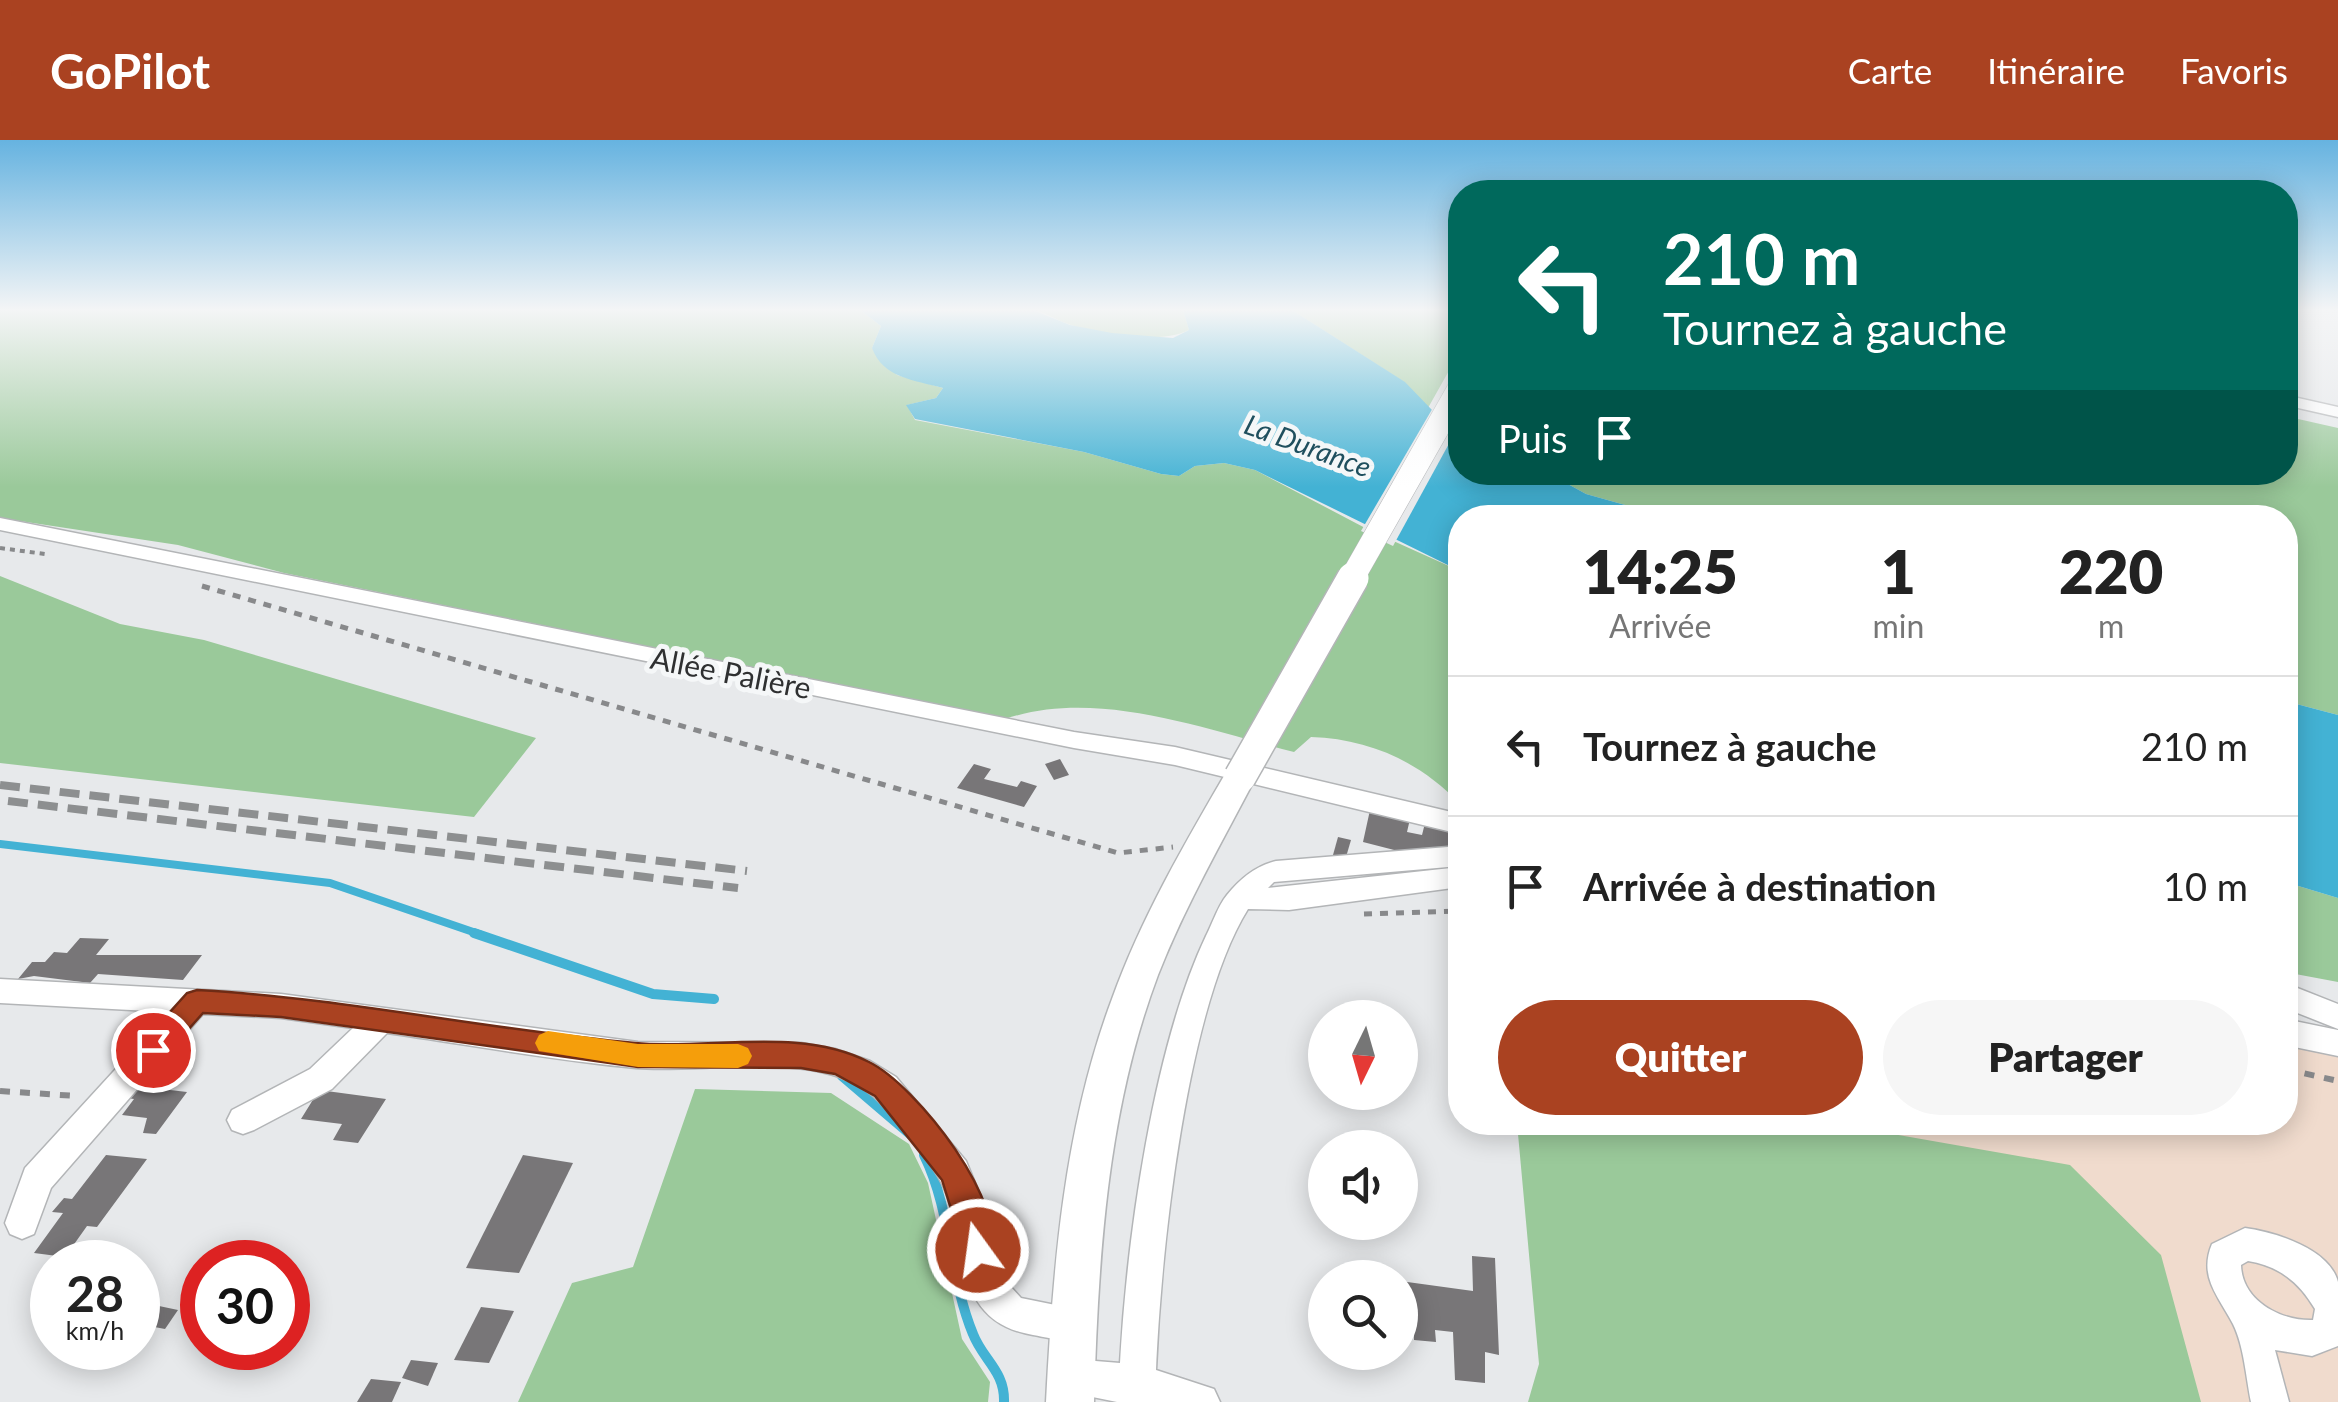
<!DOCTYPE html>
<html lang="fr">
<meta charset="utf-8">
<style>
body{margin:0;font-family:Lato,sans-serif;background:#f6f6f6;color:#222;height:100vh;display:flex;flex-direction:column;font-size:38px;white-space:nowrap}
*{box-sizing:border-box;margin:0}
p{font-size:32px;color:#767676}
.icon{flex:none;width:55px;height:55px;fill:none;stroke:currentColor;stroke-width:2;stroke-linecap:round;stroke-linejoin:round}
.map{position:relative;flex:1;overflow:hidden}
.panel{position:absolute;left:1448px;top:365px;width:850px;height:630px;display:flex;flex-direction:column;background:#fff;border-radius:40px;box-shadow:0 5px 25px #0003}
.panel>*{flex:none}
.hud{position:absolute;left:1448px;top:40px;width:850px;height:305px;border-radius:40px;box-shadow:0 5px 25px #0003;background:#00695c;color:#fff;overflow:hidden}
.needle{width:65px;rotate:185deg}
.fabs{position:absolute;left:1308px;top:860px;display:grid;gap:20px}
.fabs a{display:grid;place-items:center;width:110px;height:110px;border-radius:50%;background:#fff;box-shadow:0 5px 25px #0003;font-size:50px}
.speed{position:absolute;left:30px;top:1100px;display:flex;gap:20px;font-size:50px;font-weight:700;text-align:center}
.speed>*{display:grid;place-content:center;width:130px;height:130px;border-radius:50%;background:#fff;box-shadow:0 5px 25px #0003;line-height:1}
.speed small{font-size:25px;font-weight:400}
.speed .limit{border:15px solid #d22;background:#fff;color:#111}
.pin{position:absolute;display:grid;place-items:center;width:85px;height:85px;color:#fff;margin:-42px;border:5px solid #fff;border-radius:50%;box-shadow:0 2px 10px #0007}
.me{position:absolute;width:110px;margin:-55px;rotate:346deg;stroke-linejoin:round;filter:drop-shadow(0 0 8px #0008)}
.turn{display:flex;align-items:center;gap:35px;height:210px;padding:0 50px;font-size:45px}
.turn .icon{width:130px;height:130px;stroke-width:2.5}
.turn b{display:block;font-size:70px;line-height:85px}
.then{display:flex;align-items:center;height:95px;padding:0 50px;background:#0003;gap:20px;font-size:38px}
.eta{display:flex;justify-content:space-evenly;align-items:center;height:170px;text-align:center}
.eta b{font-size:60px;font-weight:800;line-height:70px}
.primary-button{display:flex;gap:20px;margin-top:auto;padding:20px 50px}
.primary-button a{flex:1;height:115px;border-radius:60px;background:#aa4221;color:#fff;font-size:40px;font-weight:800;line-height:115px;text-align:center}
.primary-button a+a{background:#f6f6f6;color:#222}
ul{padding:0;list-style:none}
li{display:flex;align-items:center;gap:30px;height:140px;padding:0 50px;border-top:2px solid #e0e0e0}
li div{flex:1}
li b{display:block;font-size:38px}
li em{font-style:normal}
header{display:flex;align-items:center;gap:60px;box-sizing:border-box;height:140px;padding:0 50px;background:#aa4221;color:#fff}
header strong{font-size:48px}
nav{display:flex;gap:55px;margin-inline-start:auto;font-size:35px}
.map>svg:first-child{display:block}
.medical{fill:#f0dbcd}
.green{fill:#9ac99a}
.water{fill:#43b2d4}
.pier{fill:#e7e9eb}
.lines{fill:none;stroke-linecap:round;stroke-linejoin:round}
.stream-far1{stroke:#43b2d4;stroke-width:8}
.stream{stroke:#43b2d4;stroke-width:10}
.building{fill:#787678}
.minor-casing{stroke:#b3b5b7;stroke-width:3}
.major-casing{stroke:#b3b5b7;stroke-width:3}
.path-far2{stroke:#88898b;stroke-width:4;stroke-dasharray:5 5;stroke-linecap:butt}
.path-far1{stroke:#88898b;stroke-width:5;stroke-dasharray:8 8;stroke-linecap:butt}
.path{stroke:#88898b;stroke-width:6;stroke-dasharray:10 10;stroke-linecap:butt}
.minor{fill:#fff;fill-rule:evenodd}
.major{fill:#fff;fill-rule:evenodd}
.rail{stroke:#8d8f90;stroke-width:8;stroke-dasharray:20 10;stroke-linecap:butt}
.major-bridge-far1-casing{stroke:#b3b5b7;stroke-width:25;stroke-linecap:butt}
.major-bridge-casing{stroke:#b3b5b7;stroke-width:34;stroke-linecap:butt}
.major-bridge-far1{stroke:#fff;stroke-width:24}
.major-bridge{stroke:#fff;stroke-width:31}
.route{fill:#aa4221;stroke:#6e2b15;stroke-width:2.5}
.slow{fill:#f59e0b}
.labels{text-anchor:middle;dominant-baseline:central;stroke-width:10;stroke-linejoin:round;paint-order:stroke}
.far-water-label{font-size:28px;font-style:italic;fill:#204f5e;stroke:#f5f7f8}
.street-label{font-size:30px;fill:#2f3031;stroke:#f5f7f8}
</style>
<header>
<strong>GoPilot</strong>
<nav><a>Carte</a><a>Itinéraire</a><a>Favoris</a></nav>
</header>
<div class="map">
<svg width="2338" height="1262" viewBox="0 0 2338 1262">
<rect width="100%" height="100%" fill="#e7e9eb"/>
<path class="medical" d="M2285 904 2338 915V1262H1924L1848 983 2285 982Z"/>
<g class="green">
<path d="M0 170H860L881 186 872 208 897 235 943 248 936 258 907 265 915 280 1084 312 1161 334 1179 336 1195 326 1224 323 1255 330 1369 390 1460 431V664C1419 621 1369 599 1311 597L1294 612C1203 589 1097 548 1005 579L284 433 178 405 0 378Z"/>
<path d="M1033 170H1183L1189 190C1161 204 1102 196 1071 185 1058 181 1047 173 1033 170Z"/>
<path d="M1292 170H1460V211L1428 268 1404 242Z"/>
<path d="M2285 276 2338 288V575L2285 561V378L1668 377 1586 354 1548 333 2285 332Z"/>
<path d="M0 436 120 484 204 500 536 598 474 677 0 623Z"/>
<path d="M2285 742 2338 758V842L2285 832Z"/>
<path d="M695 949 831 953 909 1004 928 1043 962 1199 990 1242 988 1262H518L572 1143 633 1127Z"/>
<path d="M1517 983H1830L2070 1025 2161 1115 2201 1262H1528L1539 1224Z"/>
</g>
<g class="water">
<path d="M860 170H1033L1070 185 1112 193 1173 198 1189 190 1183 170H1292L1405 242 1460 299V332L1548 333 1586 354 1668 377 1460 378V431L1255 330 1224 323 1195 326 1179 336 1161 334 1084 312 915 279 906 265 936 258 943 248C914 240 883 238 872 208L881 186Z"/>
<path d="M2285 561 2338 575V758L2285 742Z"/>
</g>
<path class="pier" d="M1434 266 1457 289 1393 406 1361 391Z"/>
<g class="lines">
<path class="stream-far1" d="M0 704 330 743 482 795"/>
<g class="stream">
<path d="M474 793 653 854 714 859"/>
<path d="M842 936 911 995"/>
<path d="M924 1015C952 1072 949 1136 973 1194 983 1220 1005 1231 1004 1262"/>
</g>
</g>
<g class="building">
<path d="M1060 619 1069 635 1054 640 1045 624Z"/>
<path d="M974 624 991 629 984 639 1017 647 1021 641 1037 646 1024 667 957 648Z"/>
<path d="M1370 670 1410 679 1407 692 1422 695 1425 683 1460 691V705L1402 712 1363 702Z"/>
<path d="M1338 697 1351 700 1346 717 1333 715Z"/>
<path d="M80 798 109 799 96 815H202L183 840 98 834 90 843 34 836 18 839 32 822H45L54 812 67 813Z"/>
<path d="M130 944 144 947 187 952 156 994 143 993 147 978 122 975 134 959 119 957Z"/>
<path d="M319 950 386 959 358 1003 333 1000 342 984 301 979Z"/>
<path d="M106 1015 147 1019 97 1087 87 1086 65 1117 34 1113 63 1073 52 1072 64 1058 72 1059Z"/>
<path d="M523 1015 573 1023 519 1133 466 1128Z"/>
<path d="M1472 1116 1495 1118 1499 1215 1485 1212V1243L1455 1240 1453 1192 1435 1190 1436 1202 1414 1200V1187L1400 1185V1141L1473 1151Z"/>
<path d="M159 1166 178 1170 165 1189 144 1185Z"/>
<path d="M481 1167 514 1171 489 1223 454 1220Z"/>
<path d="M411 1220 438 1223 428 1246 402 1238Z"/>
<path d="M371 1239 401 1242 392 1262H357Z"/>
</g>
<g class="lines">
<g class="minor-casing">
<g id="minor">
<path d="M2285 255 2338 267V277L2285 265Z"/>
<path d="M0 378 1074 592 1175 607 1460 674V694L1175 625 1074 608 0 390Z"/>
<path d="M1460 706V726L1274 742 1268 748 1460 727V747L1289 770 1248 769C1186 868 1161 1112 1156 1230L1214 1249 1220 1262H1117L1058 1250 1053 1237 1058 1224 1071 1219 1120 1223C1127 1098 1153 908 1206 796 1213 782 1218 766 1227 755 1240 739 1255 726 1276 721Z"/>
<path d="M0 839 281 854 638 902 801 903 835 909 870 921 896 937 966 1021 988 1074 1001 1136 1021 1158 1085 1171 1090 1184 1085 1197C1067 1204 1051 1198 1033 1195 950 1181 970 1105 943 1046 933 1023 892 973 873 956 819 908 704 934 636 928 553 920 470 905 387 893L332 949 254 990 243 994 232 990 227 980 232 970 310 929 353 888 281 878 203 874 51 1048 34 1094 22 1099 10 1094 5 1083 25 1028 168 872 0 863Z"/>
<path d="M2285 843 2338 864V889L2285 868Z"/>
<path d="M2285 879 2338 890V916L2285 905Z"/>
<path d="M2245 1088C2274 1092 2329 1108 2338 1142 2338 1161 2338 1187 2338 1206L2312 1216 2275 1210 2289 1262H2251C2246 1238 2244 1206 2233 1184 2219 1157 2198 1137 2212 1104ZM2248 1121C2279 1126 2299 1142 2315 1169L2313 1180C2281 1181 2242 1161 2241 1125Z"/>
</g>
</g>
<g class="major-casing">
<path id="major" d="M1240 625 1252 629 1256 637C1222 702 1185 766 1158 835 1107 970 1098 1119 1094 1262H1046C1053 1127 1064 987 1112 859 1141 778 1185 703 1228 629Z"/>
</g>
<path class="path-far2" d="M0 408 45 414"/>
<g class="path-far1">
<path d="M202 446 1118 713 1173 707"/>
<path d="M1364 774 1460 771"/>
</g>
<g class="path">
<path d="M2285 929 2338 941"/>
<path d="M0 951 77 956"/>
</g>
<use href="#minor" class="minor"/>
<use href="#major" class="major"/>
<g class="rail">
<path d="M0 645 747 731"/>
<path d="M8 661 738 748"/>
</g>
<g class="major-bridge-far1-casing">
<path id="major-bridge-far1" d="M1351 440 1460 248"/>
</g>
<g class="major-bridge-casing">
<path id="major-bridge" d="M1240 637 1353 438"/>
</g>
<use href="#major-bridge-far1" class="major-bridge-far1"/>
<use href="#major-bridge" class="major-bridge"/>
</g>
<linearGradient id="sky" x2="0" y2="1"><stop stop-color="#66b3e0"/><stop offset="0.49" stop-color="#f4f5f6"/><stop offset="1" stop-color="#f4f5f6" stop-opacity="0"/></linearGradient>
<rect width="2338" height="347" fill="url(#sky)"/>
<path class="route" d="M197 850C344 858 488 890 635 903 710 910 799 886 869 922 916 945 1012 1066 989 1120L978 1125 967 1120 942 1040 875 956 835 934 801 928 638 927 281 877 203 873 163 918H143L139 910 143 902 187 853Z"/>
<path class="slow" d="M548 891 638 904H738L748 908 752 916 748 924 738 928 638 927 539 911 535 903 539 895Z"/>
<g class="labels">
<g class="far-water-label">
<text transform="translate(1308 305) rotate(20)">La Durance</text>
</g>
<g class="street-label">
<text transform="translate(731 532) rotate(11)">Allée Palière</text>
</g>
</g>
</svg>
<div class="fabs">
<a><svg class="needle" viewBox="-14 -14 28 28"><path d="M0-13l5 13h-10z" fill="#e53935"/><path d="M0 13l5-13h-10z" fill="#767676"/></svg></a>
<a><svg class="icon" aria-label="sound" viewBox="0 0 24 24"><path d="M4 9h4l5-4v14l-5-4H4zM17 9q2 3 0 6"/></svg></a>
<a><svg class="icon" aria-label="search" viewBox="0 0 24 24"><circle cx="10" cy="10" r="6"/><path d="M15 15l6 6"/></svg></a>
</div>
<div class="speed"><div>28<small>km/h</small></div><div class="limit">30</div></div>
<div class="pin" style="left:153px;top:910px;background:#d93025"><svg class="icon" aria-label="arrive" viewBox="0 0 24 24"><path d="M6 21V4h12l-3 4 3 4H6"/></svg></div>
<svg class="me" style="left:978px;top:1110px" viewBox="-20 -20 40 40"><circle r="17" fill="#aa4221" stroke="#fff" stroke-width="3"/><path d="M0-11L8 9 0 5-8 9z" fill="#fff"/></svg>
<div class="hud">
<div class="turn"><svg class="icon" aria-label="left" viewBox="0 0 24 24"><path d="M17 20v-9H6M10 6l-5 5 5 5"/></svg><div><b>210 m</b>Tournez à gauche</div></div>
<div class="then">Puis<svg class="icon" aria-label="arrive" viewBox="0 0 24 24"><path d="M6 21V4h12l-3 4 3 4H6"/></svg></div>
</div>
<section class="panel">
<div class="eta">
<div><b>14:25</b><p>Arrivée</p></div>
<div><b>1</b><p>min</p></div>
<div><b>220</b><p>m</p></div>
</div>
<ul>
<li><svg class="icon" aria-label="left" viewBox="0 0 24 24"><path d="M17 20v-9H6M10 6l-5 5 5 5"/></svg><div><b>Tournez à gauche</b></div><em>210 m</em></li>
<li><svg class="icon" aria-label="arrive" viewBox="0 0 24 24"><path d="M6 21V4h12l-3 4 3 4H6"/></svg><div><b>Arrivée à destination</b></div><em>10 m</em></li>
</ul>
<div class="primary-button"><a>Quitter</a><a>Partager</a></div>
</section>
</div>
